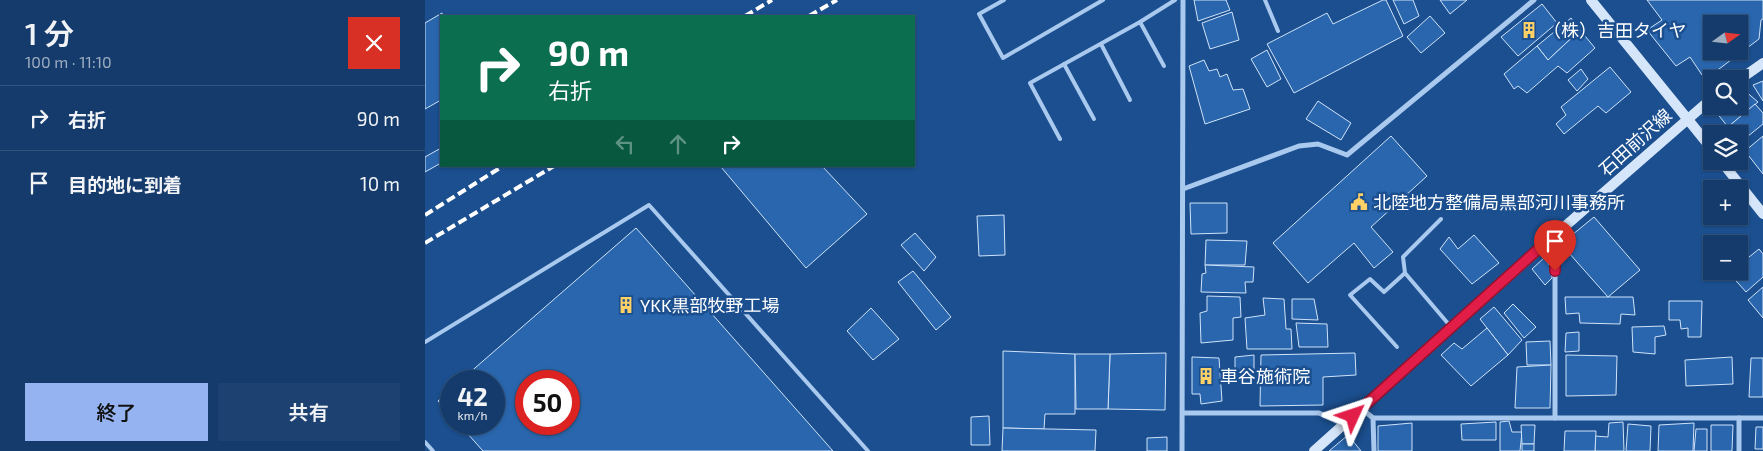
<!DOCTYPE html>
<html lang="ja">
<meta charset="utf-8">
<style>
body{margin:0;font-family:"Exo 2","Noto Sans JP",sans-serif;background:#1d4271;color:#f1f3f6;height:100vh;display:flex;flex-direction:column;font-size:19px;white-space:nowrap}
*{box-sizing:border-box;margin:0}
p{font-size:16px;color:#9dadc1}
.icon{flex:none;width:28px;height:28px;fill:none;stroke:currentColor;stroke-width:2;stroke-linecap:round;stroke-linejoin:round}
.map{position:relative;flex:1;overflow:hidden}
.details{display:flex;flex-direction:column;background:#143b6b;width:425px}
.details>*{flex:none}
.top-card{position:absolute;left:15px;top:15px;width:475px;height:152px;border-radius:0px;box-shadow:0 1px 4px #0004,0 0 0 1px #33557e;background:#0b6e4f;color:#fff;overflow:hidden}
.needle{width:32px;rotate:75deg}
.tools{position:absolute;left:1278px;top:15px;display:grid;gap:10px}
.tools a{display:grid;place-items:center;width:45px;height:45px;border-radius:0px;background:#143b6b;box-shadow:0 1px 4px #0004,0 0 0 1px #33557e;font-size:25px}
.speed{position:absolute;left:15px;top:370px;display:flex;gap:10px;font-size:25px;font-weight:700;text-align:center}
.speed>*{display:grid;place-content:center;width:65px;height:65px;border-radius:50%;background:#143b6b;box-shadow:0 1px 4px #0004,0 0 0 1px #33557e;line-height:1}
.speed small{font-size:12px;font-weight:400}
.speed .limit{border:8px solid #d22;background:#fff;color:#111}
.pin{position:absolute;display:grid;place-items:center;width:42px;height:42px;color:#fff;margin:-51px -21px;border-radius:50% 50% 50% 0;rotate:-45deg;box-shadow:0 0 5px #0007}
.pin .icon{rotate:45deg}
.me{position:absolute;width:55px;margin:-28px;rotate:48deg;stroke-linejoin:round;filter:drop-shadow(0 0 4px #0008)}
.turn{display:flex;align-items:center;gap:18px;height:105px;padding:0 25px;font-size:22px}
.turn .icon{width:65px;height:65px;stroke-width:2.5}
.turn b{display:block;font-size:35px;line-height:42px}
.lanes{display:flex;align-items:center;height:48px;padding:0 25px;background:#0003;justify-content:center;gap:25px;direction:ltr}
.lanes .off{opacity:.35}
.round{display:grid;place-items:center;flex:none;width:52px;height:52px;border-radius:0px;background:#1d4271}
.overview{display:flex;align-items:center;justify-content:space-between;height:85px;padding:0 25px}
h1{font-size:30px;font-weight:600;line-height:38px}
.action{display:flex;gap:10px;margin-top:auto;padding:10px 25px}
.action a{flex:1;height:58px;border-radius:0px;background:#95b2f1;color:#111;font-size:20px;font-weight:600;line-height:58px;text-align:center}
.action a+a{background:#1d4271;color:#f1f3f6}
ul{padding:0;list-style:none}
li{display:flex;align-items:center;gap:15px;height:65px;padding:0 25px;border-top:1px solid #33557e}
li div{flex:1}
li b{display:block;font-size:19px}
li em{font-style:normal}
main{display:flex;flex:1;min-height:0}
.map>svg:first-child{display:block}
.building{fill:#2a66ad;stroke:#cfe3fa;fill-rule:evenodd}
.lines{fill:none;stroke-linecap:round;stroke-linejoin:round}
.lane{stroke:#a9c9ee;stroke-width:4}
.street{stroke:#a9c9ee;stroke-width:5}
.secondary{stroke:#d6e6fa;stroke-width:10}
.rail{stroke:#fff;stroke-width:4;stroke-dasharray:9 4;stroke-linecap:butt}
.route-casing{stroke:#92132f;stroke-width:12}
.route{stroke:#e11d48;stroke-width:9}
.labels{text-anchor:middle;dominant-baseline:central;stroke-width:5;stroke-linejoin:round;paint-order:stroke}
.poi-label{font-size:18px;fill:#fff;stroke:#1b4f8f;text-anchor:start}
.street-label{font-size:18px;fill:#fff;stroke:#1b4f8f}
</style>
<main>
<section class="details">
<div class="overview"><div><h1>1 分</h1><p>100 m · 11:10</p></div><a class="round" style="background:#d93025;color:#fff"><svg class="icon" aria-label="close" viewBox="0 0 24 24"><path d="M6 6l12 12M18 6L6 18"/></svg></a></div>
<ul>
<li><svg class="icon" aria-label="right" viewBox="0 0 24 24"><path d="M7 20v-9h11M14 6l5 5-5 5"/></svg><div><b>右折</b></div><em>90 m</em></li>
<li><svg class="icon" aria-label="arrive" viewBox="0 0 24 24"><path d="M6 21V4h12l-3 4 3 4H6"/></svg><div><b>目的地に到着</b></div><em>10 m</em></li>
</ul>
<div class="action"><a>終了</a><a>共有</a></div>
</section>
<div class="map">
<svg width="1338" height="451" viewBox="0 0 1338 451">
<rect width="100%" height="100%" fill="#1b4f8f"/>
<g class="building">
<path d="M769 0H801L805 10 773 21Z"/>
<path d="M958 0H961L978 36 869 93 842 44 902 13 908 24Z"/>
<path d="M968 0H988L994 16 979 24Z"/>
<path d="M1015 0H1042L1025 14Z"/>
<path d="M1222 0H1338V19L1336 20 1334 39 1290 72 1277 75 1265 57 1251 66 1222 30 1237 20ZM1286 24H1314V51H1286Z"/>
<path d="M1117 4 1132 23 1093 56 1076 37Z"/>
<path d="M807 12 814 40 785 49 777 23Z"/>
<path d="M17 13 18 16H16V100L0 109V23Z"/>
<path d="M1005 16 1020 33 996 53 982 37Z"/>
<path d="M1146 18 1155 30 1123 60 1112 46Z"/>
<path d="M1155 30 1170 48 1142 73 1133 66 1102 93 1093 86 1089 89 1079 74 1112 46 1123 60Z"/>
<path d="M842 50 856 79 842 87 826 59Z"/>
<path d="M779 60 784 71 792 69 795 77 802 74 808 90 818 89 825 109 780 124 764 66Z"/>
<path d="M1185 67 1206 92 1181 113 1173 106 1139 134 1131 124 1141 115 1136 107Z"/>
<path d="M1156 69 1163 79 1152 91 1143 80Z"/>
<path d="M1338 81V101L1328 85Z"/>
<path d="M1319 90 1333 102 1303 127 1291 112 1298 106H1314V94Z"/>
<path d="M893 101 926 123 916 140 881 119Z"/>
<path d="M1330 104 1338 113V124L1317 141 1314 138V134H1309L1303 127Z"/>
<path d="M966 136 1002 176 946 227 968 252 949 268 929 243 883 283 848 243Z"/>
<path d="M1338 136V174L1320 151Z"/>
<path d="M16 148V163L0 172V157Z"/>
<path d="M297 166H397L442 214 381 268 296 167Z"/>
<path d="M765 203H802V233L766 234Z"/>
<path d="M579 215 580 255 554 256 552 216Z"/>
<path d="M1169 217 1215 270 1183 297 1136 244Z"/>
<path d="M211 228 408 451H58L34 424H69V381H35ZM101 381H144V424H101Z"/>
<path d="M490 233 511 257 499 271 476 245Z"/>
<path d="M1049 235 1074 263 1047 284 1015 249 1024 237 1033 249Z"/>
<path d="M781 240 822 241 820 265H780Z"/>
<path d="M1334 249 1338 254V277L1321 292 1304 273 1306 271H1314V265Z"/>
<path d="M1119 258 1126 267 1127 278 1120 285 1107 269Z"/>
<path d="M780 265 829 267 828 282H820L821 293 776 292 777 274 781 273Z"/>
<path d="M488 271 526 317 511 330 473 282Z"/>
<path d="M1338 287V318L1323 300Z"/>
<path d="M782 296 815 297 816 317 808 318V340L776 343 775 313 782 311Z"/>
<path d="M1140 297H1208L1210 315 1196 314 1195 324 1155 323 1154 313 1141 314Z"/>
<path d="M838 298 859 299 861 329H866L867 349H822L820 318 840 315Z"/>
<path d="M867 299H889L893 320 867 319Z"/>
<path d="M1244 301H1277L1276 337H1263V328L1256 329 1255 320H1244Z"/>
<path d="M1088 304 1111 327 1099 338 1079 313Z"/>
<path d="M1069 307 1097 340 1083 355 1055 319Z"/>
<path d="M446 308 474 339 448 360 422 331Z"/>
<path d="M871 323 902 324 903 347H874Z"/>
<path d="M1239 326 1241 335 1230 337V354L1208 352 1207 327Z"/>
<path d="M1062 328 1083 355 1046 386 1016 355 1029 343 1037 349Z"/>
<path d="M1154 332V351L1140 352 1141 333Z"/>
<path d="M1125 341 1126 365H1102L1101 342Z"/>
<path d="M578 351 650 354V414H620L619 429 578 428Z"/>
<path d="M741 353 740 410 683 409 685 354Z"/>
<path d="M930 353 931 375 898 377V405L835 406 836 355Z"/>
<path d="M650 354H685L683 409H651Z"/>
<path d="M829 355V375L810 377V357Z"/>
<path d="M1141 355 1192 356 1191 395 1141 396Z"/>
<path d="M767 357 794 358 797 401 776 404 775 394H767Z"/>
<path d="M1307 357 1308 384 1261 386 1260 360Z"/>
<path d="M1326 358H1338V397H1324Z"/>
<path d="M1126 365 1125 408H1090L1092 367Z"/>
<path d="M26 389V415L13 401Z"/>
<path d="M564 416 565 445H546V417Z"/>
<path d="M1084 421 1087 432H1097L1095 451H1075V422Z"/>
<path d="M1071 422V440H1037L1036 424Z"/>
<path d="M1198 422 1199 451H1170V436L1183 437 1184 423Z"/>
<path d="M987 423V451H953V426Z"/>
<path d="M1269 423 1268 451H1233L1234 425Z"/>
<path d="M1203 424 1226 426 1225 451H1201Z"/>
<path d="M1096 425H1110L1109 444H1097Z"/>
<path d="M1286 425H1308L1307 451H1286Z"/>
<path d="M1331 427H1338V449H1330Z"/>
<path d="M578 428 671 430 670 451H577Z"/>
<path d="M1271 429H1282V451H1269Z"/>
<path d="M1140 431H1171L1170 451H1139Z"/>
<path d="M923 435 936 451H904Z"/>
<path d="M742 437V451H722V438Z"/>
<rect x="1097" y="444" width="12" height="7"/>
</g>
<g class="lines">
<g class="lane">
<path d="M579 0 554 14 578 58 678 0"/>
<path d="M840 0 853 31"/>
<path d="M715 22 739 66"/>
<path d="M676 44 705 100"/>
<path d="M639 64 669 119"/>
<path d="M635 139 605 83 715 22 750 0"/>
<path d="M980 273 978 257 1016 219"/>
<path d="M0 342 224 205 443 451"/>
<path d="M972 347 925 295 945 279 959 292 980 273 1026 327"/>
<path d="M0 442 8 451"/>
</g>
<g class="street">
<path d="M758 189 874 146 893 144 922 155 1109 0"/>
<path d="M937 409 948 418H1338"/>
<path d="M758 413H894L918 424"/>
<path d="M948 418 949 451"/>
<path d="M1130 418V235"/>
<path d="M1314 418V451"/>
<path d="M757 451 758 0"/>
</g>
<g class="secondary">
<path d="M1166 0 1286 148"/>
<path d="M1314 80 1338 63"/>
<path d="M1296 161 1338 214"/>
<path d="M889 451 1130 235 1286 99"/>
</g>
<g class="rail">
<path d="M320 16 347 0"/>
<path d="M384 16 412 0"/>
<path d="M0 215 78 166"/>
<path d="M0 243 129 166"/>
</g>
</g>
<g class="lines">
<g class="route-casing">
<path id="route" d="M928 416 1130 234V271"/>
</g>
<use href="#route" class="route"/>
</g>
<defs>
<g id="building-bare" transform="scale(1.35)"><path d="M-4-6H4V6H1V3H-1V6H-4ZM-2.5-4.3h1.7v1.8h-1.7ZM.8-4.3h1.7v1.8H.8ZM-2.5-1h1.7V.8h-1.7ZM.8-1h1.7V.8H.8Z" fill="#ffd166" stroke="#1b4f8f" stroke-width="2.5" paint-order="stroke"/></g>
<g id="civic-bare" transform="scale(1.35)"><path d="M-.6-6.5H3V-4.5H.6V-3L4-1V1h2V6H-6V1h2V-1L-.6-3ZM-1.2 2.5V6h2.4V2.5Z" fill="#ffd166" stroke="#1b4f8f" stroke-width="2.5" paint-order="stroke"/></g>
</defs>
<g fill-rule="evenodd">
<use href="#building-bare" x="1104" y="30"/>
<use href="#civic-bare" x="934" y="202"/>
<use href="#building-bare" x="201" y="305"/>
<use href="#building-bare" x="781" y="376"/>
</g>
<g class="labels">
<g class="poi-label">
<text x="1118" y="30">（株）吉田タイヤ</text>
<text x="948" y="202">北陸地方整備局黒部河川事務所</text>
<text x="215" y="305">YKK黒部牧野工場</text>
<text x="795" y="376">車谷施術院</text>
</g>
<g class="street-label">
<text transform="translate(1210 142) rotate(-42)">石田前沢線</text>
</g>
</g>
</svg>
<div class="tools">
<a><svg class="needle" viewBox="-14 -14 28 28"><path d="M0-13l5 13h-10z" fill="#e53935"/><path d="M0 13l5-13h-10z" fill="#9dadc1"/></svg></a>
<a><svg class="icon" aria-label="search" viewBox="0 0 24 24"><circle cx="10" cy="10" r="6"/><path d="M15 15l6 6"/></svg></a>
<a><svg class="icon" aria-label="layers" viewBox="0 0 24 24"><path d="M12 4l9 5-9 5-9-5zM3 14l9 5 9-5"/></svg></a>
<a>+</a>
<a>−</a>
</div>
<div class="speed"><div>42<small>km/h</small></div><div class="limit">50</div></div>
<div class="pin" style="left:1130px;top:271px;background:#d93025"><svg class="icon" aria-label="arrive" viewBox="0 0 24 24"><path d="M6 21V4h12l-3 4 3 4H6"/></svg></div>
<svg class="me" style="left:928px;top:416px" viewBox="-20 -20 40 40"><path d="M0-17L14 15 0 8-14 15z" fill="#e11d48" stroke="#fff" stroke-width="4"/></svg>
<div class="top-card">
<div class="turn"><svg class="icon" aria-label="right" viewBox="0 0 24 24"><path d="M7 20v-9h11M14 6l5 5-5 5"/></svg><div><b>90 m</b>右折</div></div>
<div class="lanes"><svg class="icon off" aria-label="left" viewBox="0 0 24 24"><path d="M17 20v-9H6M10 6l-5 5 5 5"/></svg><svg class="icon off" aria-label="ahead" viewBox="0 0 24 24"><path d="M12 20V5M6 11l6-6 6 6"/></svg><svg class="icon" aria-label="right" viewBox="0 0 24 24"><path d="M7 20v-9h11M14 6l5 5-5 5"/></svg></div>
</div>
</div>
</main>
